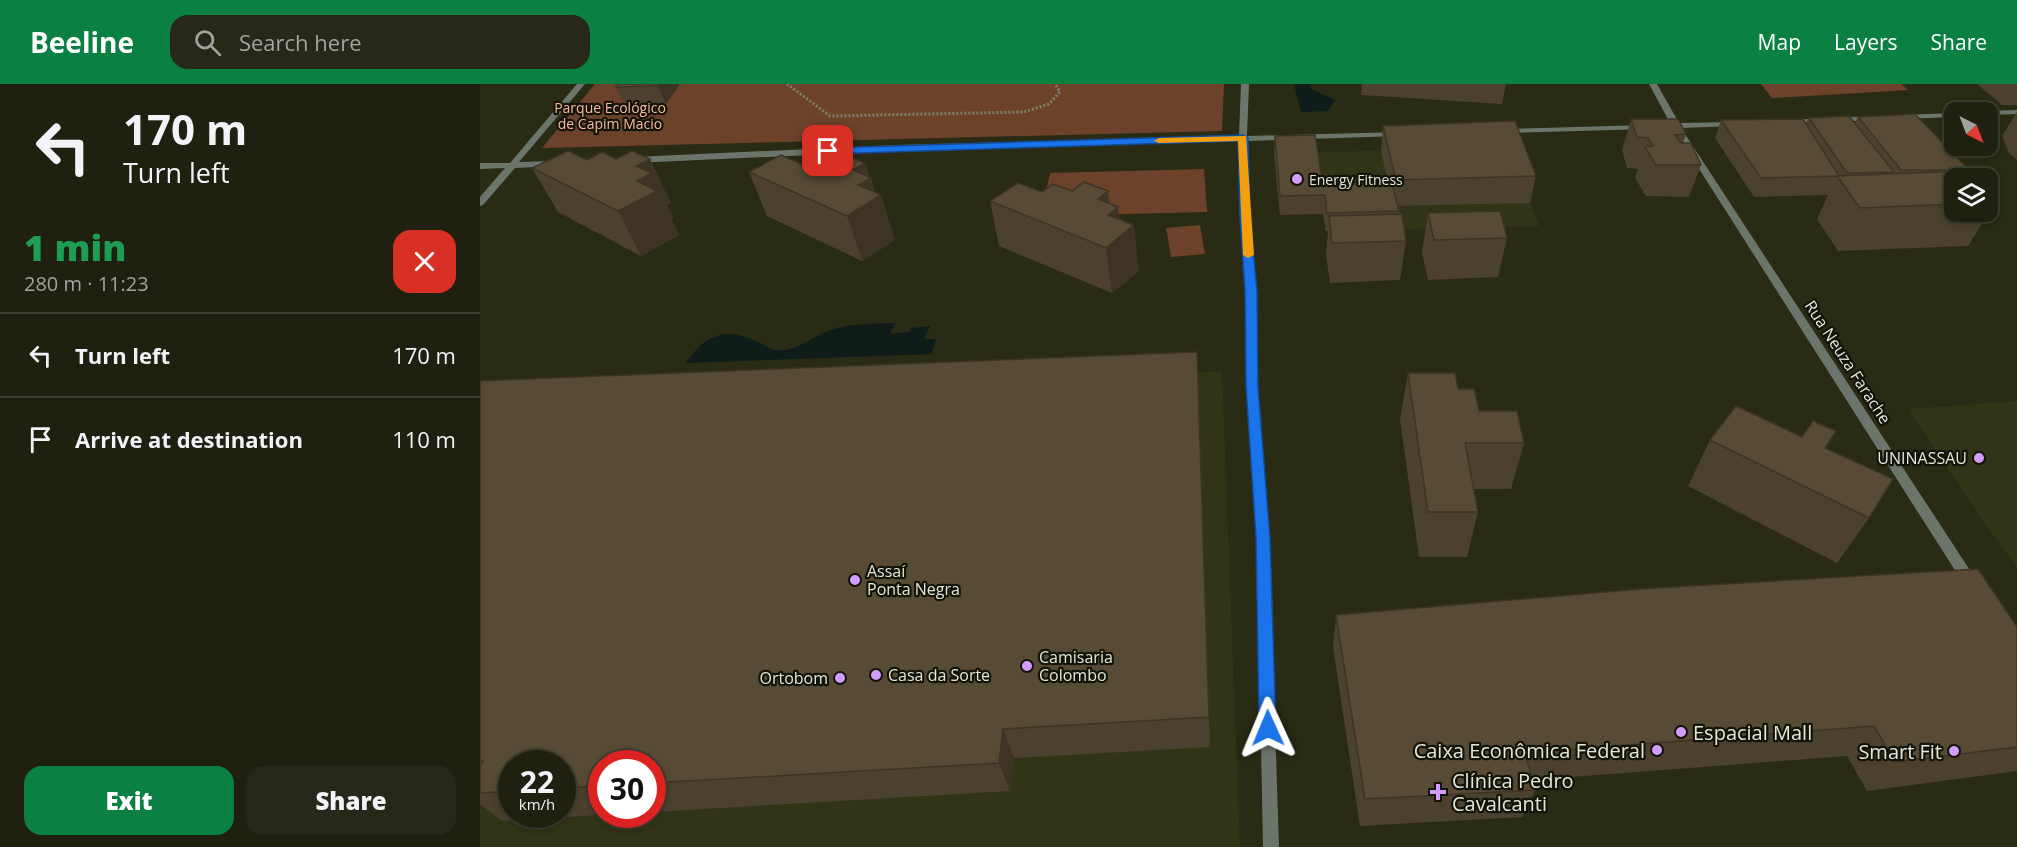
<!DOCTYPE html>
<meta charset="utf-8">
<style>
body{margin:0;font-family:"Open Sans",sans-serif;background:#272819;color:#f1f3f6;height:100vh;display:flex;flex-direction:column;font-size:22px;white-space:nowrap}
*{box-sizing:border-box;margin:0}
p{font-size:20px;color:#a1a39f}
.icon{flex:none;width:33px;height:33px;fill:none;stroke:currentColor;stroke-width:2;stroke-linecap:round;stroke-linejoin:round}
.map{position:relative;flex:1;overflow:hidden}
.panel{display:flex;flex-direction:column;background:#1f2010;width:480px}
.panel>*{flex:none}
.hud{background:#1f2010;color:#f1f3f6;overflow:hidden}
.needle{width:39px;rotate:138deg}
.buttons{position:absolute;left:1464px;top:18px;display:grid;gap:12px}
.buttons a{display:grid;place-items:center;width:54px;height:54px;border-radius:12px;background:#1f2010;box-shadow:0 3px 9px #0003,0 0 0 2px #3c3e30;font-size:30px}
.speed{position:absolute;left:18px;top:666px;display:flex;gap:12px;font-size:30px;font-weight:700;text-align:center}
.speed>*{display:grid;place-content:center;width:78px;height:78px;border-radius:50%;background:#1f2010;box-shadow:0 3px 9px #0003,0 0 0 2px #3c3e30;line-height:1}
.speed small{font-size:15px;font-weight:400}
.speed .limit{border:9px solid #d22;background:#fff;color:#111}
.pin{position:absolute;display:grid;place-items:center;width:51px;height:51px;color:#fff;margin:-26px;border-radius:12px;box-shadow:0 3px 9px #0006}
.me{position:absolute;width:66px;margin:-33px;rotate:359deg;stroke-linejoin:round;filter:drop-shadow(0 0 4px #0008)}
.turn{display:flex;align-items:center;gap:21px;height:126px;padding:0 24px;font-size:27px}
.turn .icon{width:78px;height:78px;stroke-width:2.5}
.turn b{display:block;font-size:42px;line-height:51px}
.round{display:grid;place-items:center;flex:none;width:63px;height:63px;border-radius:18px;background:#272819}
.head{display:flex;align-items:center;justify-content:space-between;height:102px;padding:0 24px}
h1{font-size:36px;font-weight:800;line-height:45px;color:#1e9e55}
.cta{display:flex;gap:12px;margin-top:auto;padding:12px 24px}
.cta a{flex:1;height:69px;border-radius:18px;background:#0b8043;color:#fff;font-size:24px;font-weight:800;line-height:69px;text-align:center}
.cta a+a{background:#272819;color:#f1f3f6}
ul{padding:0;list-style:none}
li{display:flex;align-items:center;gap:18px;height:84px;padding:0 24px;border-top:2px solid #3c3e30}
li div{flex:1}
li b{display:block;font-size:22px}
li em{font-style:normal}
header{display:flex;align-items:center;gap:36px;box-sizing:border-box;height:84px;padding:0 30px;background:#0b8043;color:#fff}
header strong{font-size:28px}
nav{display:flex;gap:33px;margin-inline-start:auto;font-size:21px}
.search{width:420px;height:54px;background:#272819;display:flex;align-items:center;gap:15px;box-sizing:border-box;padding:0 21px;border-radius:18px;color:#a1a39f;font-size:22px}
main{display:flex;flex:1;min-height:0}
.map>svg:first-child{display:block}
.built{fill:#313416;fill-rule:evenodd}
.green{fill:#6d422b}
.water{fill:#0e1d1a}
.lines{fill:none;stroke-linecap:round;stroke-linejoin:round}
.path{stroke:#7e806e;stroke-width:3;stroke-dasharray:2 2;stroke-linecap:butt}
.minor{fill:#6c756c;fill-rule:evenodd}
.wall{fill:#4c402e;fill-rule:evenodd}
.shaded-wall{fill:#3e3425}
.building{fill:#584b35;stroke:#3e3425;stroke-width:1.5}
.route{fill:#1a73e8;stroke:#114b97;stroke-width:1.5}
.slow{fill:#f59e0b}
.poi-dot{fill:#d29dfd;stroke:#121309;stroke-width:2}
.labels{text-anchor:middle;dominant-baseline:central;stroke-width:4.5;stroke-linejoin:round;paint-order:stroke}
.far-park-label{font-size:14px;fill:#faba9a;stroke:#121309}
.far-poi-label{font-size:14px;fill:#e4e6d8;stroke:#121309;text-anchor:start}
.street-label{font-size:16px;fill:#e4e6d8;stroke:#121309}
.poi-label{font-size:16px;fill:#e4e6d8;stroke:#121309;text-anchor:start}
.near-poi-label{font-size:20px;fill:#e4e6d8;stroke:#121309;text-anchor:start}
</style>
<header>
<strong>Beeline</strong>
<div class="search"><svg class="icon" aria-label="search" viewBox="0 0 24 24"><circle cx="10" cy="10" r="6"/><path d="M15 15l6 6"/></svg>Search here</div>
<nav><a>Map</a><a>Layers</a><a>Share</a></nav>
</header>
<main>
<section class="panel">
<div class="hud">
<div class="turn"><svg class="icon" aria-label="left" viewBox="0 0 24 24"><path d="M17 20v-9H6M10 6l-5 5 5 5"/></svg><div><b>170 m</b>Turn left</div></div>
</div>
<div class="head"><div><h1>1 min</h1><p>280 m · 11:23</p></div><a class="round" style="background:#d93025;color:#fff"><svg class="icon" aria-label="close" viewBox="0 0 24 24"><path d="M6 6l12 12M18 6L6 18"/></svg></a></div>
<ul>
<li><svg class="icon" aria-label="left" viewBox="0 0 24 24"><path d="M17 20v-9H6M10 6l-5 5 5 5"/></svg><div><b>Turn left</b></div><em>170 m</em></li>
<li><svg class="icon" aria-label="arrive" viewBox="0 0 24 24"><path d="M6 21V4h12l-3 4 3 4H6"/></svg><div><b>Arrive at destination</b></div><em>110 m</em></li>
</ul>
<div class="cta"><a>Exit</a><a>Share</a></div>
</section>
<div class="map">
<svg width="1537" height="763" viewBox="0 0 1537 763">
<rect width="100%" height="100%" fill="#292b15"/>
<g class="built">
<path d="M1030 62 1059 142 846 147 843 130 800 131 794 70Z"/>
<path d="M742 287 760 763H0V321ZM32 680H82V730H32ZM122 680H172V730H122Z"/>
<path d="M1537 317V484L1494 424 1428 325Z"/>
</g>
<g class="green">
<path d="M115 0H744L742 47 62 64Z"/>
<path d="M1281 0H1421L1428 6 1292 14Z"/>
<path d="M724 85 727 128 561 132 570 89Z"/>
<path d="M720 141 725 170 691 173 686 144Z"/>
</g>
<g class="water">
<path d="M814 0H830L831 5 855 16 848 27 821 28Z"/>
<path d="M415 239 410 250 430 248 431 244 450 242 444 255H456L452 270 206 279C224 252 245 242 276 257 287 262 292 268 305 266 319 265 334 252 347 247 369 239 392 240 415 239Z"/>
</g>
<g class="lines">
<path class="path" d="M307 0 350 32 544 28 569 20 580 8 575 0"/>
<g class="minor">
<path d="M97 0H105L39 78 74 77 78 80 77 82 35 84 3 121 0 122V113L25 84 0 85V79H30Z"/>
<path d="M761 0H769L767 52 919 48 923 50 919 52 767 57 770 133 776 207 778 303 789 454 799 763H783L777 454 766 303V207L760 133 759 57 418 67 154 79 150 76 154 73 418 61 759 52Z"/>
<path d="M1169 0H1177L1199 39 1255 38 1259 40 1255 42 1201 44 1495 494 1497 498 1495 502 1490 503 1485 502 1193 44H1185L1181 42 1190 39Z"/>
<path d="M1537 26V30L1508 31V28H1504L1508 27Z"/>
<path d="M1474 29V33L1422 35 1418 33 1422 31Z"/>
<path d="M1393 32 1397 34 1396 36 1308 40 1304 38 1308 36Z"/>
<path d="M1165 41H1168V45L1024 49 1020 47 1024 45Z"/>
</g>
</g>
<g class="wall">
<path d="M138 0H199V1L186 20 145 21 136 3Z"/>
<path d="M882 0H1026L1022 20 881 11Z"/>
<path d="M1497 0H1537V21H1522Z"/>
<path d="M1537 28V76L1529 69 1522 52Z"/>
<path d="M1378 33 1489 86 1487 90 1474 94V128H1508V111L1515 119 1488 162 1358 167 1337 135 1348 111 1274 113 1235 54 1241 36 1326 39 1329 34 1375 39Z"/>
<path d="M1151 35 1206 50 1203 59 1221 81 1209 113 1166 112 1155 94 1158 85 1147 84 1142 66Z"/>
<path d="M903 42 1056 92 1050 119 918 122 926 157 920 196 850 199 846 171 848 147H846L843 130 800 131 794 70 795 52 843 101 908 100 901 67Z"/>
<path d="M321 80 391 94 395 109 415 156 382 177 287 132 269 88Z"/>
<path d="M52 84 191 119 187 121 193 134 191 135 199 151 161 172 78 128Z"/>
<path d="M562 108 629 120 640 136 659 187 632 209 519 162 510 117Z"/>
<path d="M948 129 1027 154 1018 193 948 196 942 169Z"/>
<path d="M928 289 978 305 999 327 1044 359 1031 405H994L998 428 987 473H939L920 335Z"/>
<path d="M0 297 718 301 730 663 534 674 530 707 172 728V680H122V730H134L22 737 0 720ZM32 680H82V730H32Z"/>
<path d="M1356 347 1345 364 1389 434 1357 479 1208 402 1230 356 1322 353Z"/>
<path d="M856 531 1537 543V687L1387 707 1367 672 1052 696 1055 706 1042 733 880 742 853 563Z"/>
</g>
<g class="shaded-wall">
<path d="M180 0H199V1L186 20 178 2Z"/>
<path d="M170 75 191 119 187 121 193 134 191 135 199 151 161 172 138 127 157 97 156 82Z"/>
<path d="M385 79 397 114 401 111 415 156 382 177 367 132 373 86Z"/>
<path d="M628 107 630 129 638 123 641 152 654 141 659 187 632 209 626 164 618 115Z"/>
<path d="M523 645 534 674 530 707 519 679Z"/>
</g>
<g class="building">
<path d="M138 0H180L178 2 136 3Z"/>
<path d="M1435 30 1489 86H1421L1378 33Z"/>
<path d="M1369 32 1414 88 1367 89 1329 34Z"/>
<path d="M1151 35H1198L1206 50 1195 51 1201 59H1211L1221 81H1176L1165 63 1173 62 1168 54 1157 53Z"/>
<path d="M1323 35 1359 92 1281 94 1241 36Z"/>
<path d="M1035 37 1056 92 916 96 903 42Z"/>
<path d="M835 51 843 101 912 100 919 127 847 129 845 111 800 112 795 52Z"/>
<path d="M88 67 107 76 122 68 136 75 152 67 170 75 156 82 172 89 157 97 177 107 138 127 52 84Z"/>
<path d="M301 71 321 80 335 72 351 79 364 71 385 79 373 86 391 94 378 101 401 111 367 132 269 88Z"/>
<path d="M1484 87 1491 94H1474V120L1380 124 1357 92Z"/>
<path d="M604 98 628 107 618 115 638 123 628 131 654 141 626 164 510 117 538 99 562 108 573 100 592 107Z"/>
<path d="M1508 111 1515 119H1508Z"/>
<path d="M1020 127 1027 154 954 156 948 129Z"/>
<path d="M922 130 926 157 852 159 849 132Z"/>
<path d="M717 268 729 633 523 645 519 679 172 699V680H122V702L82 704V680H32V707L0 709V683L3 677H0V297Z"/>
<path d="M928 289H975L978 305H994L999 327H1037L1044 359H985L998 428H948Z"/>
<path d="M1256 322 1322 353 1333 337 1356 347 1345 364 1413 395 1389 434 1230 356Z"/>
<path d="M1498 485 1537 543V663L1415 678 1394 642 1045 669 1055 706 885 715 856 531 1161 505Z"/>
</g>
<path class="route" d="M763 51 768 54 770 133 777 207 778 303 790 454 796 644 794 650 788 652 782 650 779 644 776 454 766 303 765 207 760 133 758 57 348 70 343 67 348 64Z"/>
<path class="slow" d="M766 52 774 171 768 174 763 171 758 57 679 59 674 57 679 54Z"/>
<g class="poi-dot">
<circle cx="817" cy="95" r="6"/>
<circle cx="1499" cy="374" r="6"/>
<circle cx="375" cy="496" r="6"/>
<circle cx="547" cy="582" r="6"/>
<circle cx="396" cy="591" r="6"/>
<circle cx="360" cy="594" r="6"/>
<circle cx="1201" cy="648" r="6"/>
<circle cx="1177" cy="666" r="6"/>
<circle cx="1474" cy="667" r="6"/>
<path d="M955 699h6v6h6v6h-6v6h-6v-6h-6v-6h6z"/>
</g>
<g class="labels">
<g class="far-park-label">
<text x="130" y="23">Parque Ecológico<tspan x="130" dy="16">de Capim Macio</tspan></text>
</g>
<g class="far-poi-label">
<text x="829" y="95">Energy Fitness</text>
</g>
<g class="street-label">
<text transform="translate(1368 278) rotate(57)">Rua Neuza Farache</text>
</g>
<g class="poi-label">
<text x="1487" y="374" text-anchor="end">UNINASSAU</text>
<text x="387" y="487">Assaí<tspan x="387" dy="18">Ponta Negra</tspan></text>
<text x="559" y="573">Camisaria<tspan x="559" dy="18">Colombo</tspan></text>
<text x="408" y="591">Casa da Sorte</text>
<text x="348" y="594" text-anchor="end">Ortobom</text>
</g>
<g class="near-poi-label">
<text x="1213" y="648">Espacial Mall</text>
<text x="1165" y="666" text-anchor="end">Caixa Econômica Federal</text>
<text x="1462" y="667" text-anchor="end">Smart Fit</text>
<text x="972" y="696">Clínica Pedro<tspan x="972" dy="23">Cavalcanti</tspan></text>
</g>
</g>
</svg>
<div class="buttons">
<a><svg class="needle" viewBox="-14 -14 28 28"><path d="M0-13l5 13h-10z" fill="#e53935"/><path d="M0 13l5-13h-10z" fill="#a1a39f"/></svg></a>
<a><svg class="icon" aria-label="layers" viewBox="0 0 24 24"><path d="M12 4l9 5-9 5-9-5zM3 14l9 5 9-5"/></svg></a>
</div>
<div class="speed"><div>22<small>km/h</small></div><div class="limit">30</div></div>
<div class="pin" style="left:348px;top:67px;background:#d93025"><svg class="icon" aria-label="arrive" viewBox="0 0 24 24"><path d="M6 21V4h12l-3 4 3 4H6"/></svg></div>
<svg class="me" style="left:788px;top:644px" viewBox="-20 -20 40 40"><path d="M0-17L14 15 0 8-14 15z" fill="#1a73e8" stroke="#fff" stroke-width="4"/></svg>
</div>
</main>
